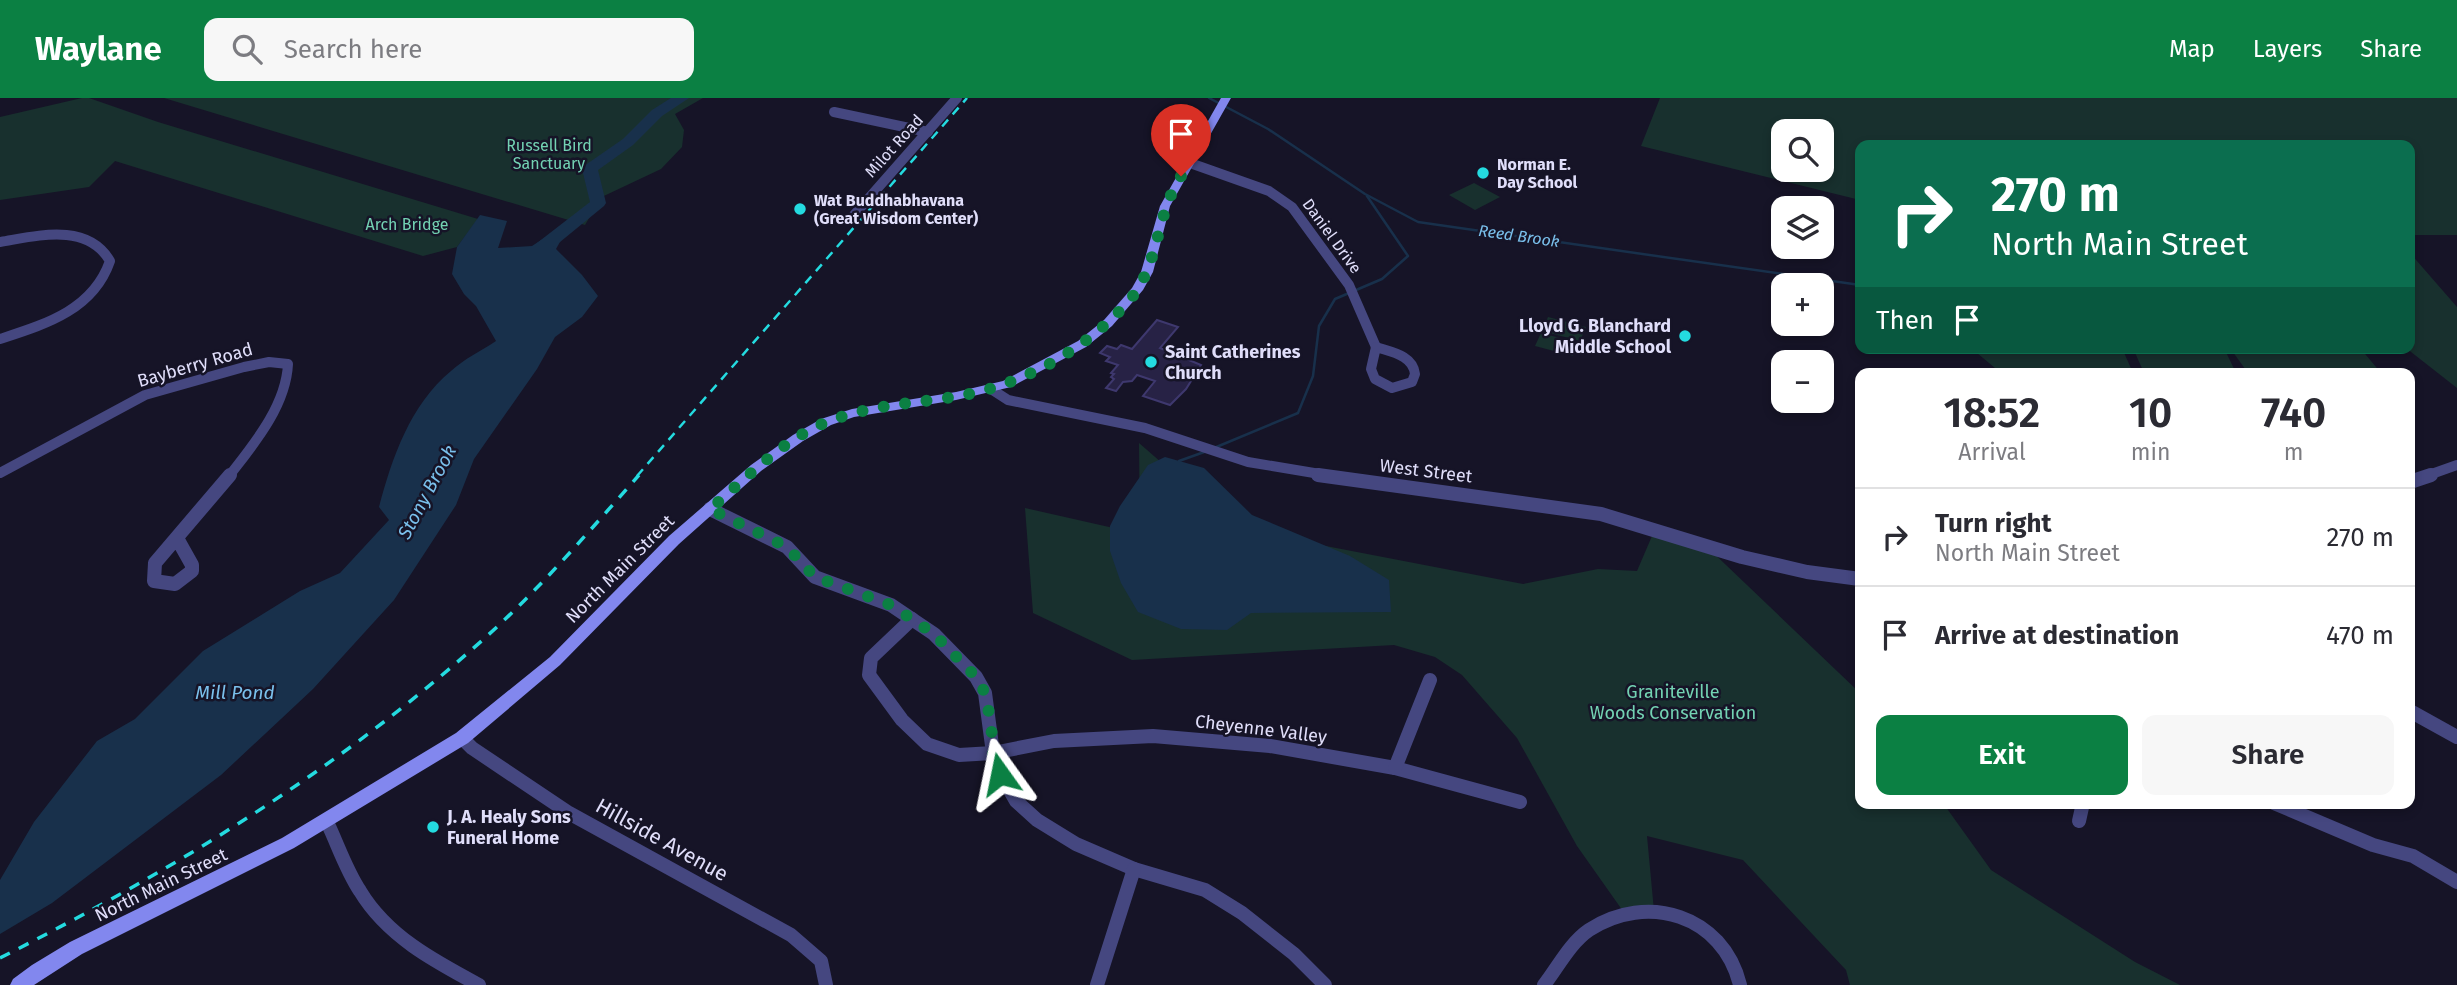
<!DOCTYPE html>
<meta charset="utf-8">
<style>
body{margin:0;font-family:"Fira Sans",sans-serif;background:#f7f7f7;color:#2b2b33;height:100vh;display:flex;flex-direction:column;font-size:26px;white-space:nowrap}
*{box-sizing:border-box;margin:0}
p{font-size:23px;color:#7c7c81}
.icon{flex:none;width:38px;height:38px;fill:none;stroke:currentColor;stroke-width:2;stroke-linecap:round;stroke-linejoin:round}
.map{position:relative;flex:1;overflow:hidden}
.drawer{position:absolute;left:1855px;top:270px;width:560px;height:441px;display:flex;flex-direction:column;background:#fff;border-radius:14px;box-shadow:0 4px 10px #0003}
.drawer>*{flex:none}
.guide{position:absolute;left:1855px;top:42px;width:560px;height:214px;border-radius:14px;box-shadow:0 4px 10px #0003;background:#0b6e4f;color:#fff;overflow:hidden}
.buttons{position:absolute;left:1771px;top:21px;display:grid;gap:14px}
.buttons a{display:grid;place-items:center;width:63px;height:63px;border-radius:14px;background:#fff;box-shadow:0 4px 10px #0003;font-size:35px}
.pin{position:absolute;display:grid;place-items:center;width:60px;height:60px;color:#fff;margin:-72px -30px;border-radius:50% 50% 50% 0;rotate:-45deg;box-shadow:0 0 7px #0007}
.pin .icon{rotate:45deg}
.me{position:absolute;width:77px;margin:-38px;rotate:348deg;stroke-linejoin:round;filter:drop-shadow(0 0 5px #0008)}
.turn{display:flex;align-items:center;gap:24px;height:147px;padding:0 21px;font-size:32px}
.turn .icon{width:91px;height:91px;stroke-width:2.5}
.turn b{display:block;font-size:49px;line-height:60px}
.then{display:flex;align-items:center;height:66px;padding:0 21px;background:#0003;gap:14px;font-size:26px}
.eta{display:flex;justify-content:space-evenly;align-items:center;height:119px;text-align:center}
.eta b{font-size:42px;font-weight:600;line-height:49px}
.action{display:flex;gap:14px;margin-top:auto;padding:14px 21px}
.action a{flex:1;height:80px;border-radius:14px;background:#0b8043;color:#fff;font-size:28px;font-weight:600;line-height:80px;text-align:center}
.action a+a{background:#f7f7f7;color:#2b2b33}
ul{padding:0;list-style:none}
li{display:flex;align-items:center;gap:21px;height:98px;padding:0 21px;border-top:2px solid #e1e1e2}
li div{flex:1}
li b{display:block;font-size:26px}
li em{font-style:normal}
header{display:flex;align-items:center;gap:42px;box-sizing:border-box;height:98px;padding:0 35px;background:#0b8043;color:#fff}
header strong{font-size:33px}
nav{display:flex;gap:38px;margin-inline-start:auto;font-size:24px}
.search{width:490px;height:63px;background:#f7f7f7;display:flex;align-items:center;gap:18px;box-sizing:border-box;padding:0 24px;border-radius:14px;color:#7c7c81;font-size:26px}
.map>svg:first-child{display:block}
.green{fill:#18302e;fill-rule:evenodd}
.water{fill:#18304b}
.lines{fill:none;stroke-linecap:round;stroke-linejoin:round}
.stream{stroke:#18304b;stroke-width:2.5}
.river{fill:#18304b;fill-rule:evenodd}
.building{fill:#272245;stroke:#3e386e;stroke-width:2}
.minor-far1{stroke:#454780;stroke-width:10}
.minor{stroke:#454780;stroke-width:14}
.secondary{fill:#8287ee;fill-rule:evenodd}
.rail-far1{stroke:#24dbe0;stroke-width:2.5;stroke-dasharray:9 7;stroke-linecap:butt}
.rail{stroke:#24dbe0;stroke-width:3.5;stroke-dasharray:11 10;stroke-linecap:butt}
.route{stroke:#0b8043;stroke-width:12;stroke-dasharray:0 21.6}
.poi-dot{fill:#24dbe0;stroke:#161427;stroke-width:2.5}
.labels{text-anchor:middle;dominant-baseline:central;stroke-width:5;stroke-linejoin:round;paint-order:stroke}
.far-park-label{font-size:16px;fill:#73d2b3;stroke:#161427}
.far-street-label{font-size:16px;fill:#e0defa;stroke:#161427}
.far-poi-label{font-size:16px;font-weight:bold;fill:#e0defa;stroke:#161427;text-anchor:start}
.far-water-label{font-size:16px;font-style:italic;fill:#7ac0ec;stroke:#161427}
.poi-label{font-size:18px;font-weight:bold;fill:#e0defa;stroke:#161427;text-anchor:start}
.street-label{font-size:18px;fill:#e0defa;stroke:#161427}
.park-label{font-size:18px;fill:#73d2b3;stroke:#161427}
.water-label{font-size:19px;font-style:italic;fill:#7ac0ec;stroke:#161427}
.near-street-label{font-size:21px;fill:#e0defa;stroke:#161427}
</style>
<header>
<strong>Waylane</strong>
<div class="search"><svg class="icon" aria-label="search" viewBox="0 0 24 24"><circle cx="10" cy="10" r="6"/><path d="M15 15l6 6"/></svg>Search here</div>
<nav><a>Map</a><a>Layers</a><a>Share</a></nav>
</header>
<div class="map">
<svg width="2457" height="887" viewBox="0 0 2457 887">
<rect width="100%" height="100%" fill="#161427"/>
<g class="green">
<path d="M82 0H89L158 24 478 121 457 149 423 158 115 63 89 89 0 102V19Z"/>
<path d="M164 0H703L675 16 684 32 682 49 661 71 589 105 592 115 585 127Z"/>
<path d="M1660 0H2457V137H2410V47H1860V102L1641 48ZM1783 33H1822V72H1783Z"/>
<path d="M1474 85 1500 99 1475 112 1449 97Z"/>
<path d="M2410 155 2457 209V290L2406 250H2410Z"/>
<path d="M1548 219 1586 229 1580 243 1542 233Z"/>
<path d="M1541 235 1579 245 1573 258 1535 248Z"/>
<path d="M1971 250H2122L2133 275H2001Z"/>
<path d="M2133 250H2224L2236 275H2144Z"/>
<path d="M2230 250 2361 251 2381 275H2248Z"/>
<path d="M1139 345 1238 431 1523 486 1598 471 1637 473 1655 431 1704 446 1860 595V705H1943L1991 772 2135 864 2180 887H1850L1846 872 1743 762 1647 738 1654 813 1625 816 1577 748 1517 640 1462 577 1435 559 1394 547 1132 562 1033 515 1025 410 1140 436Z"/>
</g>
<g class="water">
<path d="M480 117 507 123 498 150 532 148 558 131 566 133 556 151 582 177 598 198 582 219 555 239 537 271 474 361 456 407 394 502 313 591 221 677 52 805 0 836V782L34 724 97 643 135 621 203 553 300 493 340 475 389 422 379 409C392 360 410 307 451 273 464 261 481 253 496 243L476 208 464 196 452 176 457 149Z"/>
<path d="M1165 359 1204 370 1252 417 1350 458 1389 482 1391 514 1251 515 1227 532 1181 531 1138 514 1121 485 1110 453V428L1120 408 1148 367Z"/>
</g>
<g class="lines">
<g class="stream">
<path d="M1209 0 1268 31 1365 96 1418 124 1860 187"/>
<path d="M1214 350 1298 315 1313 278 1319 228 1335 201 1382 181 1408 158 1367 98"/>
<path d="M1179 363 1207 353"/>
</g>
<path class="river" d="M671 0H689L662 18 633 47 598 72 606 105 604 108 549 153H537L535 149 537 145 590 104 582 71 584 68 623 41 652 12Z"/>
</g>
<path class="building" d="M1157 222 1178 229 1160 250 1201 267 1186 291 1170 307 1143 298 1155 283 1137 277 1132 283 1123 284 1116 293 1106 290 1114 281 1111 279 1114 276 1111 275 1118 267 1106 263 1110 259 1100 255 1107 248 1117 251 1121 247 1132 251Z"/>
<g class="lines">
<g class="minor-far1">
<path d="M834 14 928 34"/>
<path d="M1190 65 1269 93 1292 109 1349 187 1376 249"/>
<path d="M854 117 957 0"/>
<path d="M0 144C37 138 87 124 110 163 93 212 46 226 0 241"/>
<path d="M1376 249C1391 254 1413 257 1415 276L1412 284 1392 290 1375 281 1371 271Z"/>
<path d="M991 291 1008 302 1145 330 1248 364 1332 378"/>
<path d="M0 375 145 297 244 269 269 264 288 266C286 308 254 346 229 378"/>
<path d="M2426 378 2457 367"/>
</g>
<g class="minor">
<path d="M1318 377 1601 416 1742 459 1807 474 1860 481"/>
<path d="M2410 384 2431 377"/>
<path d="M710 411 787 449 815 479 891 507 934 536 976 579 985 595 993 655 1000 675 1016 703 1037 722 1076 746 1134 771 1205 792 1242 815 1294 856 1325 887"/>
<path d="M178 442 192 467V473L175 486 154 483 155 465 230 377"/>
<path d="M912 521 871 560 869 577 902 622 927 646 959 657 993 655 1054 643 1153 638 1270 648 1395 670 1520 704"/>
<path d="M2410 613 2457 639"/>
<path d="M462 640 472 650 569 715 791 837 821 863 826 887"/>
<path d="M1395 670 1430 582"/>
<path d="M2274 705 2373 747 2413 758 2457 784"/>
<path d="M2079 723 2083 705"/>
<path d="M327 724C338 747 346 772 360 793 387 838 434 863 479 887"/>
<path d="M1097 887 1134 771"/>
<path d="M1544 887C1558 869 1570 845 1589 832 1647 794 1723 817 1740 887"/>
</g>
<path class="secondary" d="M1221 0H1231L1170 108 1153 174 1143 192 1112 228 1086 249 1011 289 956 302 854 319 831 327 803 343 761 373 679 446 560 567 468 645 294 750 82 856 34 887H10L13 881 32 867 70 844 282 740 456 635 550 559 669 438 751 367 793 337 821 321 852 311 956 294 1003 283 1078 243 1104 222 1132 190 1141 174 1160 108Z"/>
<path class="rail-far1" d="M637 378 967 0"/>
<path class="rail" d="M0 860C168 775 328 678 470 553 532 500 585 438 639 377"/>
</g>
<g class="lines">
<path class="route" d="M1000 676 993 655 991 625 985 595 976 579 934 536 891 507 815 479 787 449 710 411C747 380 783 341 829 323 869 308 912 305 954 299 1020 288 1083 254 1128 204 1160 168 1155 118 1181 78"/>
</g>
<g class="poi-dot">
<circle cx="1483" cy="75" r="7"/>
<circle cx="800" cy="111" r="7"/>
<circle cx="1685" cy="238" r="7"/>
<circle cx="1151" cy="264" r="7"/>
<circle cx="433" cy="729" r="7"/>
</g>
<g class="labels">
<g class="far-park-label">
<text x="549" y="47">Russell Bird<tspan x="549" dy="18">Sanctuary</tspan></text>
<text x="407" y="126">Arch Bridge</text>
</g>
<g class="far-street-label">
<text transform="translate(894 48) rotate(-48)">Milot Road</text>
<text transform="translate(1332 138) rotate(54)">Daniel Drive</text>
</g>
<g class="far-poi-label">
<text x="1497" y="66">Norman E.<tspan x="1497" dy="18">Day School</tspan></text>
<text x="814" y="102">Wat Buddhabhavana<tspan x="814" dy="18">(Great Wisdom Center)</tspan></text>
</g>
<g class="far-water-label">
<text transform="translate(1519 138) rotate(8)">Reed Brook</text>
</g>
<g class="poi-label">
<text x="1671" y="228" text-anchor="end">Lloyd G. Blanchard<tspan x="1671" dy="21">Middle School</tspan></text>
<text x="1165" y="254">Saint Catherines<tspan x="1165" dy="21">Church</tspan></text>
<text x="447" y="719">J. A. Healy Sons<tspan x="447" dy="21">Funeral Home</tspan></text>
</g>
<g class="street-label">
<text transform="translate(195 267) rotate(-16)">Bayberry Road</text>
<text transform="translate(1426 373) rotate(7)">West Street</text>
<text transform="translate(620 471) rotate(-45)">North Main Street</text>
<text transform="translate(1261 631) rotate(7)">Cheyenne Valley</text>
<text transform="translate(161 787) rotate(-26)">North Main Street</text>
</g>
<g class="park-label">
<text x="1673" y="594">Graniteville<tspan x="1673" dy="21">Woods Conservation</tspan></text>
</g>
<g class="water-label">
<text transform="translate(427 394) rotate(-62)">Stony Brook</text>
<text x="235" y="594">Mill Pond</text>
</g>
<g class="near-street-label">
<text transform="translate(662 742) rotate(29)">Hillside Avenue</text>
</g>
</g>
</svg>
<div class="buttons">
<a><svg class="icon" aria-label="search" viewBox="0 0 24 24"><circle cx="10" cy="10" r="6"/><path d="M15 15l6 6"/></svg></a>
<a><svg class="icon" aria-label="layers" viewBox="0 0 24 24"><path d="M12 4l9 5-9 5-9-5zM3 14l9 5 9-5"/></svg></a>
<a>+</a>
<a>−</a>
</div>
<div class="pin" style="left:1181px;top:78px;background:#d93025"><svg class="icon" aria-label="arrive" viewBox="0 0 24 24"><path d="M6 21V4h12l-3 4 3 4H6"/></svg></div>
<svg class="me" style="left:1000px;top:676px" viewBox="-20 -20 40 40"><path d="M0-17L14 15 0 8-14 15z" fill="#0b8043" stroke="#fff" stroke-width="4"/></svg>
<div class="guide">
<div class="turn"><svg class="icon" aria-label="right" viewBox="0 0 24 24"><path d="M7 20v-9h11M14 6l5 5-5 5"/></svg><div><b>270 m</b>North Main Street</div></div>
<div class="then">Then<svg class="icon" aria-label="arrive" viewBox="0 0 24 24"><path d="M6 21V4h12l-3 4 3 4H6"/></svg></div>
</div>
<section class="drawer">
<div class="eta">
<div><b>18:52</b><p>Arrival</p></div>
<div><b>10</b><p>min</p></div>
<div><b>740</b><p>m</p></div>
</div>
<ul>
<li><svg class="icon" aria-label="right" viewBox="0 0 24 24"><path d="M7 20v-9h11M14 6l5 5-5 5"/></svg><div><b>Turn right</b><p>North Main Street</p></div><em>270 m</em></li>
<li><svg class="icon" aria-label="arrive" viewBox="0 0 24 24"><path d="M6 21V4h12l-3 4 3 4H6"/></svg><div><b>Arrive at destination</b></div><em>470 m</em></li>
</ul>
<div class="action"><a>Exit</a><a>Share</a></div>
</section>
</div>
